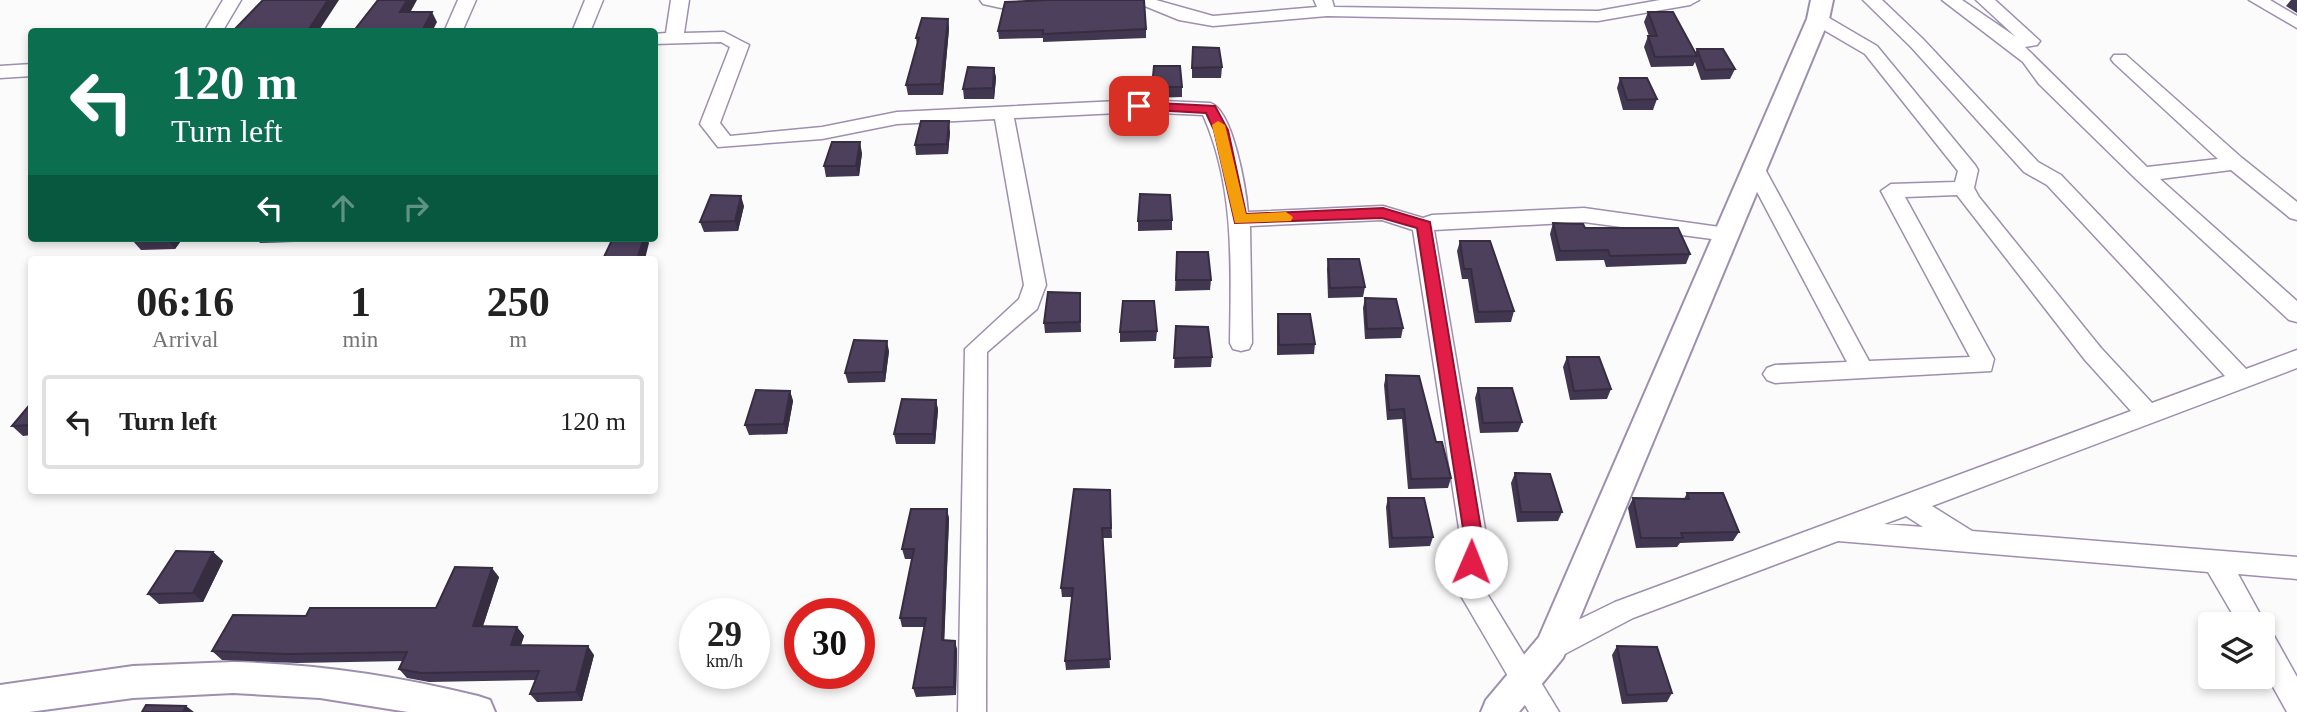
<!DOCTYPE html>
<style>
body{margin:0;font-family:Georgia,serif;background:#f6f6f6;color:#222;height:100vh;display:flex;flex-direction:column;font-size:26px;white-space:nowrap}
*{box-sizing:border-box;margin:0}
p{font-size:23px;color:#767676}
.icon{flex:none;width:38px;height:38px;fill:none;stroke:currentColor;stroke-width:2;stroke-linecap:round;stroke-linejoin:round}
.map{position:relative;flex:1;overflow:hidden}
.drawer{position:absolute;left:28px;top:256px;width:630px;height:238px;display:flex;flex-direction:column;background:#fff;border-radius:7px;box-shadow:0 4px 10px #0003}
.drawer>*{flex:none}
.hud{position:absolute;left:28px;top:28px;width:630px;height:214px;border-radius:7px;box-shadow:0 4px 10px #0003;background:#0b6e4f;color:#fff;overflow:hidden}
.tools{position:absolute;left:2198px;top:612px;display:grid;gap:14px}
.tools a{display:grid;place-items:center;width:77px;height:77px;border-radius:7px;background:#fff;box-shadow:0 4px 10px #0003;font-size:35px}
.speed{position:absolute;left:679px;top:598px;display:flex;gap:14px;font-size:35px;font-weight:700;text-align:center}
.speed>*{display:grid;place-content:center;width:91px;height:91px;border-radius:50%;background:#fff;box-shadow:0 4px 10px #0003;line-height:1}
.speed small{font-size:18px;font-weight:400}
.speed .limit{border:10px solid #d22;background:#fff;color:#111}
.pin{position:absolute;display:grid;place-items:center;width:60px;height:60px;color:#fff;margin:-30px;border-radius:14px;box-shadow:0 4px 10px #0006}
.me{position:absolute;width:77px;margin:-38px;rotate:1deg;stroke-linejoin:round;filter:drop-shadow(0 0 5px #0008)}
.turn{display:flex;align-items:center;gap:24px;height:147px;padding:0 28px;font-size:32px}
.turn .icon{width:91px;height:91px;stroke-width:2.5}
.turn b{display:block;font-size:49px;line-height:60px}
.lanes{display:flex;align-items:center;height:66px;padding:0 28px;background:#0003;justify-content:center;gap:35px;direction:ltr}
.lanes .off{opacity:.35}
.eta{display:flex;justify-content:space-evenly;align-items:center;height:119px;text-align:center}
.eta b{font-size:42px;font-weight:800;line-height:49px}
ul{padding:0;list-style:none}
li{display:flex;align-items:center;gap:21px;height:94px;margin:0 14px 10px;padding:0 14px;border:4px solid #e0e0e0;border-radius:7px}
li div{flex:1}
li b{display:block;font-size:26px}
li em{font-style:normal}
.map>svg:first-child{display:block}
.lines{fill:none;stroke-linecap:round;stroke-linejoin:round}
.minor-casing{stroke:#9d8faf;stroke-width:3}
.tertiary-casing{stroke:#9d8faf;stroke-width:4}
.minor{fill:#fff;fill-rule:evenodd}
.tertiary{fill:#fff;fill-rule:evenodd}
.wall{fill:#423750}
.shaded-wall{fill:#362d41}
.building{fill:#4d405d;stroke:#362d41;stroke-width:2}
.route{fill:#e11d48;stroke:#92132f;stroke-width:2}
.slow{fill:#f59e0b}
</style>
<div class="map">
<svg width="2297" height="712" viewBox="0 0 2297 712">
<rect width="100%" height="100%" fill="#fbfbfb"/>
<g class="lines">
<g class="minor-casing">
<g id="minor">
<path d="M223 0H241L222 32H204Z"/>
<path d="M458 0H476L462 32H444Z"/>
<path d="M585 0H603L590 32H572Z"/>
<path d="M671 0H689L684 33 724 32 749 45 720 123 730 136 822 127 897 112 1139 100 1210 103C1233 109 1246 189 1248 212L1383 206 1423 218 1432 215 1584 208 1734 229 1737 234 1734 239 1727 241 1584 222 1434 230 1486 535 1483 587 1559 712H1529L1457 589 1460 535 1413 230 1382 220 1250 226 1252 343 1249 349 1241 351 1233 349 1230 343C1231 265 1235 187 1203 115L1139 112 1014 118 1046 285 1037 309 987 352 986 712H958L965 349 1019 299 1024 285 995 119 897 124 822 139 718 147 700 124 730 47 721 42 654 44V34L666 33Z"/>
<path d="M980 0H1072L1063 5 1001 8 983 4Z"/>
<path d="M1130 0H1156L1213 16 1317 7 1314 0H1332L1334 7 1598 11 1660 0H1699L1690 5 1598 21 1327 16 1213 26 1179 20Z"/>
<path d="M1863 0H1882L1923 39 2038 162 2061 175 2246 369 2297 350V368L1932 506 1972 531 2297 557V579L2238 574 2266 625 2264 631 2273 634 2297 677V712H2287L2263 669V625H2239L2208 572 1838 541 1633 618 1561 656 1551 659 1541 656 1537 647 1541 638 1615 602 2131 411 2085 360 1957 195 1905 197 1994 359 1991 371 1775 383 1767 380 1763 374 1767 368 1775 365 1847 362 1745 169 1755 162 1765 169 1869 361 1970 357 1881 191 1891 184 1955 182 1958 171 1865 54 1812 23 1809 19 1812 15H1824L1877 46 1975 165 1978 170 1974 188 1979 197 2101 348 2152 403 2225 376 2047 185 2024 172 1911 47ZM1906 516 1923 527 1884 524Z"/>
<path d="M1942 0H1962L2016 37 1976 0H1995L2040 41 2037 45 2025 47 2147 167 2218 159 2114 63 2111 59 2114 55H2126L2242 158 2297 202V220L2290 218 2231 170 2160 179 2297 301V322L2289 320 2136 179 2039 84 2023 62Z"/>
<path d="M2249 0H2270L2297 16V28Z"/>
<path d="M32 64V76L0 78V66Z"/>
</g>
</g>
<g class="tertiary-casing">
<g id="tertiary">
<path d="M1811 0H1833L1829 19 1563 658 1519 712H1481L1486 700 1539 637 1807 19Z"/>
<path d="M233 662C317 664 397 676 478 696L490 700 495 712H408L320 698 233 693 133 698 29 712H0V685L133 666Z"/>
</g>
</g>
<use href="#minor" class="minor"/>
<use href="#tertiary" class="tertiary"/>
</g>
<g class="wall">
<path d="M2291 0H2297V13L2286 6Z"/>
<path d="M1648 12 1695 53 1697 49 1735 69 1730 79 1701 80 1695 62 1693 66 1651 67 1644 47 1648 36H1649L1644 22Z"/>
<path d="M948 19 949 29 943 95H908L906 85 917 45 916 38Z"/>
<path d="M1146 29V38L1043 42V38L999 39 998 31Z"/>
<path d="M1222 67 1221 78H1192V68Z"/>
<path d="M994 68 996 78 994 99H964L963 89Z"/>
<path d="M1620 78 1657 99 1653 110H1623L1617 88Z"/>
<path d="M1152 87H1182V97L1152 98Z"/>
<path d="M950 132 948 154 916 155 915 145Z"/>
<path d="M862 153 859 176 826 177 824 166Z"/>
<path d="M744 206 738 231 704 232 700 222Z"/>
<path d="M1172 220V230L1138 231V221Z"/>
<path d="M1553 223 1585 228 1690 254 1686 264 1606 267 1604 260 1556 261 1550 234Z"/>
<path d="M134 238H183L175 249 141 250 132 240Z"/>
<path d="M257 238H296L294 242 260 243Z"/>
<path d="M1460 241 1514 311 1511 322 1475 323 1468 279H1462L1457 251Z"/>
<path d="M1177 252 1211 280 1210 290 1175 291Z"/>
<path d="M1328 259 1365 287 1363 297 1328 298 1327 269Z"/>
<path d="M1080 293 1081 332 1045 333 1044 323Z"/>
<path d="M1365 298 1403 328 1401 338 1365 339 1363 308Z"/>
<path d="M1278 314 1315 344 1314 354 1277 355V324Z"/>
<path d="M1176 326 1212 357 1211 367 1174 368Z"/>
<path d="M1157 331 1156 341 1120 342V332Z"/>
<path d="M889 351 885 382 848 383 845 373Z"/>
<path d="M1567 357 1611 389 1607 399 1570 400 1563 367Z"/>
<path d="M1386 375 1436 442 1451 478 1448 488 1408 489 1402 419 1387 420 1384 385Z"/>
<path d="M1478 388 1522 422 1518 432 1480 433 1475 398Z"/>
<path d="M790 391 793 401 787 434 749 435 745 425Z"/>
<path d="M936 400 938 410 935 444H896L894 434Z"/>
<path d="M32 402V435L23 436 12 426Z"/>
<path d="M1515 473 1562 512 1558 521 1517 522 1511 483Z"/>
<path d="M1110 490 1112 538H1103L1110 668 1066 670 1065 661 1072 597H1062L1061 588Z"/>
<path d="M1687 493 1739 532 1733 541 1680 543 1677 547 1636 548 1628 508 1633 498 1684 499Z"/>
<path d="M1388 498 1433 537 1430 546 1389 548 1386 507Z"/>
<path d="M947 509 949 519 944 640 957 649 956 695 916 697 913 688 924 627H902L900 618 912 559H905L902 549Z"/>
<path d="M213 552 223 561 203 602 159 604 148 594Z"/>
<path d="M499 577 483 626 517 627 524 636 521 645 594 655 582 701 537 702 530 694 535 680 429 682 407 678 399 669 403 661 297 663 222 660 212 651 306 616 436 608Z"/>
<path d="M1617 646 1672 693 1667 702 1622 704 1612 655Z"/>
</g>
<g class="shaded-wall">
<path d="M328 0H339L318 32H307Z"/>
<path d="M407 0H417L405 22 400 12Z"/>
<path d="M432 12 437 22 432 32H422Z"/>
<path d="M948 19 949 29 943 95 941 84Z"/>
<path d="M994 68 996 78 994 99 993 88Z"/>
<path d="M949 121 950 132 948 154 947 144Z"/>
<path d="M860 142 862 153 859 176 856 166Z"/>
<path d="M741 196 744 206 738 231 735 221Z"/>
<path d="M168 238H183L175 249 167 239Z"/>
<path d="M644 238H647L649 243 645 259H637Z"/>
<path d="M887 341 889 351 885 382 883 372Z"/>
<path d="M790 391 793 401 787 434 784 424Z"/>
<path d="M936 400 938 410 935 444 933 434Z"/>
<path d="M947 509 949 519 944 649 942 640Z"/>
<path d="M213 552 223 561 203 602 193 593Z"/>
<path d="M492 568 499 577 480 635 473 626Z"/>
<path d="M517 627 524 636 518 654 511 645Z"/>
<path d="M955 641 957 649 956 695 954 687Z"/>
<path d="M588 646 594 655 582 701 576 692Z"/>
<path d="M186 706 194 712H183Z"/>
</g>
<g class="building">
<path d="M263 0H328L307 32H232Z"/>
<path d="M378 0H407L400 12H432L422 31 353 32Z"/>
<path d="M1048 0H1144L1146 29 1043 34V30L998 31 1005 2Z"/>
<path d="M1648 12H1673L1697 56 1655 57 1648 36H1657Z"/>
<path d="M922 18 948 19 941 84 906 85 919 38H916Z"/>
<path d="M1193 47 1219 48 1222 67 1192 68Z"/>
<path d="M1697 49H1723L1735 69 1705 70Z"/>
<path d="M1154 66H1180L1182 87H1152Z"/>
<path d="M968 67 994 68 993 88 963 89Z"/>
<path d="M1620 78H1647L1657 99 1627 100Z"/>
<path d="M921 121H949L947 144 915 145Z"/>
<path d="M832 142H860L856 166H824Z"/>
<path d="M1140 194 1170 195 1172 220 1138 221Z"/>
<path d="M711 195 741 196 735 221 700 222Z"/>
<path d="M1553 223 1583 224 1585 228H1678L1690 254 1610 256 1608 250 1560 251Z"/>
<path d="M134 238H168L167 239 132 240Z"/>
<path d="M613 238H644L637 259H603Z"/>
<path d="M1460 241H1490L1514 311 1478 312 1471 269H1464Z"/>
<path d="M1177 252H1208L1211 280H1176Z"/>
<path d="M1328 259H1359L1365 287 1330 288Z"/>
<path d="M1048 292 1080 293V322L1044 323Z"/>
<path d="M1365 298 1396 299 1403 328 1367 329Z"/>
<path d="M1123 301H1154L1157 331 1120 332Z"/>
<path d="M1278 314H1310L1315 344 1279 345Z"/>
<path d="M1176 326 1208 327 1212 357 1174 358Z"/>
<path d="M854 340 887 341 883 372 845 373Z"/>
<path d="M1567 357H1599L1611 389 1574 391Z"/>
<path d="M1386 375 1419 376 1436 442H1442L1451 478 1411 479 1404 409 1389 410Z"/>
<path d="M1478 388H1512L1522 422 1483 423Z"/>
<path d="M756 390 790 391 784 424 745 425Z"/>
<path d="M902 399 936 400 933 434H894Z"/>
<path d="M32 402V425L12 426Z"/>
<path d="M1515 473 1550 474 1562 512H1521Z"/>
<path d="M1074 489 1110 490 1111 528H1102L1110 659 1065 661 1073 588H1061Z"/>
<path d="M1687 493H1723L1739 532 1681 533 1683 538H1641L1633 498 1689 499Z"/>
<path d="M1388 498H1424L1433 537 1392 538Z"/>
<path d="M911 509H947L942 640 955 641 954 687 913 688 926 618H900L914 549H902Z"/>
<path d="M176 551 213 552 193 593 148 594Z"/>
<path d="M455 567 492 568 473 626 517 627 511 645 588 646 576 692 530 694 539 671 421 673 399 669 407 652 288 654 212 651 233 615 306 616 310 608H436Z"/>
<path d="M1617 646 1657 647 1672 693 1627 695Z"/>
<path d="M146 705 186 706 183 712H142Z"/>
</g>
<path class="route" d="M1139 102 1215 106 1228 130 1246 214 1383 208 1430 222 1482 535 1478 567H1465L1462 562 1464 535 1417 228 1382 218 1235 223 1214 130 1206 113 1134 109V103Z"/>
<path class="slow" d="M1218 121 1225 125 1246 214 1286 212 1293 217 1291 221 1235 223 1212 125Z"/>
</svg>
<div class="tools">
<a><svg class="icon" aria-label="layers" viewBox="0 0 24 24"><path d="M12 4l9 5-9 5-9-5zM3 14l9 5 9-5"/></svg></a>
</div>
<div class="speed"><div>29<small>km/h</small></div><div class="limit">30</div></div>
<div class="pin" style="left:1139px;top:106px;background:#d93025"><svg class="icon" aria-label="arrive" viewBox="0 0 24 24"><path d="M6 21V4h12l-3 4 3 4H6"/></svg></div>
<svg class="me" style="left:1471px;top:562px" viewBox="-20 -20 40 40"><circle r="19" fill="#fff"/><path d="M0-13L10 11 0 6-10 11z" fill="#e11d48"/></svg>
<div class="hud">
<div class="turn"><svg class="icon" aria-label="left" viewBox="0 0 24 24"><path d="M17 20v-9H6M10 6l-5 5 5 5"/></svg><div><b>120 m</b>Turn left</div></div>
<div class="lanes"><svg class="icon" aria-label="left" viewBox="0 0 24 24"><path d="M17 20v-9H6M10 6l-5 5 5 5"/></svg><svg class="icon off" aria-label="ahead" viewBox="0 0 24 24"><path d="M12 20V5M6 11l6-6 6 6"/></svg><svg class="icon off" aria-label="right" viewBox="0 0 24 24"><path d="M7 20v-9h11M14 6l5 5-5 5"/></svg></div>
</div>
<section class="drawer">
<div class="eta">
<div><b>06:16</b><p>Arrival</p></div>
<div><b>1</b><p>min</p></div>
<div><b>250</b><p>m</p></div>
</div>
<ul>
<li><svg class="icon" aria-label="left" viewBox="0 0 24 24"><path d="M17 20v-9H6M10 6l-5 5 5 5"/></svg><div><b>Turn left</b></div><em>120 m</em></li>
</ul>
</section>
</div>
